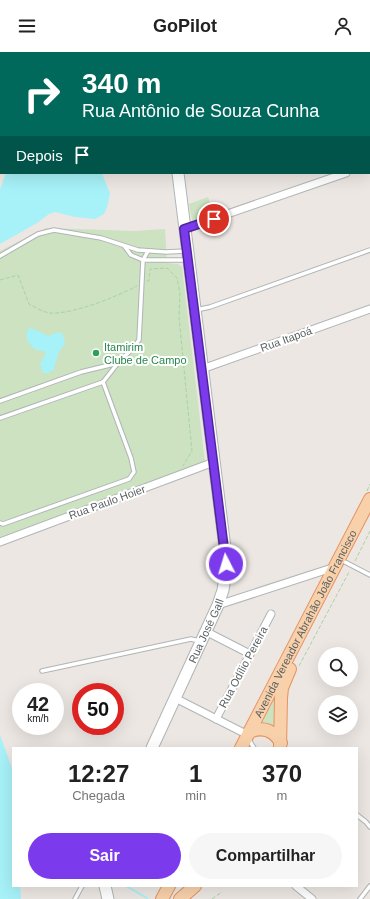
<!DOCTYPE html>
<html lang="pt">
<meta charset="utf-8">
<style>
body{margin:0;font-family:Helvetica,sans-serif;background:#f6f6f6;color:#222;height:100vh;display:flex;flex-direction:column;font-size:15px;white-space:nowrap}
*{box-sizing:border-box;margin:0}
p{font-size:13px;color:#767676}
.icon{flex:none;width:22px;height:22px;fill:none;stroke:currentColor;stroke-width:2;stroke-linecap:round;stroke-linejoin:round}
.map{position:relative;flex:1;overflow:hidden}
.details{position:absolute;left:12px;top:695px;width:346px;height:140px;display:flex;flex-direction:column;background:#fff;border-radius:0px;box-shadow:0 4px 16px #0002}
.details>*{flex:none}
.guide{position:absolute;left:0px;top:0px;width:370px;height:122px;box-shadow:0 4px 16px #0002;background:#00695c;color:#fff;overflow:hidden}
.tools{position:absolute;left:318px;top:595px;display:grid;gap:8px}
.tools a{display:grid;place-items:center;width:40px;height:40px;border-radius:50%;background:#fff;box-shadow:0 4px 16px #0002;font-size:20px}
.speed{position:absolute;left:12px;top:631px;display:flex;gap:8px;font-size:20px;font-weight:700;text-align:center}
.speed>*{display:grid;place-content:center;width:52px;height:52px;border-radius:50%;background:#fff;box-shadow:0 4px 16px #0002;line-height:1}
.speed small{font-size:10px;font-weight:400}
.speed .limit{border:6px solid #d22;background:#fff;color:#111}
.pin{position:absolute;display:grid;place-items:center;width:34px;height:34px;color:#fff;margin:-17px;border:2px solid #fff;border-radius:50%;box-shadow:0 1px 4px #0007}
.me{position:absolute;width:44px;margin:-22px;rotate:355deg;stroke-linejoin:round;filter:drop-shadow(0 0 3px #0008)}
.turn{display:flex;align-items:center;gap:14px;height:84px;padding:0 16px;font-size:18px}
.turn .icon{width:52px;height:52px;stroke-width:2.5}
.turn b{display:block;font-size:28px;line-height:34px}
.then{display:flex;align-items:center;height:38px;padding:0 16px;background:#0003;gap:8px;font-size:15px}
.eta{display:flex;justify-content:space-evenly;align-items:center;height:68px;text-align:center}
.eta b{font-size:24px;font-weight:600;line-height:28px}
.primary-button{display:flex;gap:8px;margin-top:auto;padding:8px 16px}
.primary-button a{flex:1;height:46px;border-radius:24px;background:#7c3aed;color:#fff;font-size:16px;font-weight:600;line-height:46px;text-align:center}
.primary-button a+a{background:#f6f6f6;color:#222}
header{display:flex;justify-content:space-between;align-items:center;height:52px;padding:0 16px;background:#fff;font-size:18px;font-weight:600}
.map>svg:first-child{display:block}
.green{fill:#cce2c0}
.water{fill:#a7f1f8}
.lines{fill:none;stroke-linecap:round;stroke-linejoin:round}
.stream{stroke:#a7f1f8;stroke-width:2}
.lane-casing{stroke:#b0b5b7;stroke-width:5.5}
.street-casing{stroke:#b0b5b7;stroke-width:9}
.secondary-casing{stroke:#afb5b7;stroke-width:13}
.primary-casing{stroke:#e69262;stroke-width:14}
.path{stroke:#a9d3a5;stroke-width:1;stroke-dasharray:4 2;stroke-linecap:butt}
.lane{stroke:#fff;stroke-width:3.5}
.street{stroke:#fff;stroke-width:7}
.secondary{stroke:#fff;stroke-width:11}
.primary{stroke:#f8d1ab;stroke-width:12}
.route-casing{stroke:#51269a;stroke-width:10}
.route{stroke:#7c3aed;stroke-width:7}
.leisure-dot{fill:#2e9e5b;stroke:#fff;stroke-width:1.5}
.labels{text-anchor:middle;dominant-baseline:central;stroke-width:4;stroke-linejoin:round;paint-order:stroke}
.street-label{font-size:11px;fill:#5b6162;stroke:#fff}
.leisure-label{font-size:11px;fill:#27864d;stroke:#fff;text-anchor:start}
</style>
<header><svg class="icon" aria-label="menu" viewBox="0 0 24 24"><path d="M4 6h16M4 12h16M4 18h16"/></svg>GoPilot<svg class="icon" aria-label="person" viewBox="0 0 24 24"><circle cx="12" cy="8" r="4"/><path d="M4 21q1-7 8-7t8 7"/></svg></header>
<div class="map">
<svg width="370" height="847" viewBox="0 0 370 847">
<rect width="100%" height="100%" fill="#ece7e2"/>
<g class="green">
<path d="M208 145 215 165 193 173 189 152Z"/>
<path d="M46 176 135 179 165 177 167 211 178 212 182 215 205 410 203 413 0 486V199Z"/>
<path d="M275 642 274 653 276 676 255 673Z"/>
</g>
<g class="water">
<path d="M6 121H102L110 142 107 155 104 162 95 167 75 165 55 160 49 162 37 171 0 192V137Z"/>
<path d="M29 276 34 277 48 284 59 280 62 281 64 286 65 292C58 299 56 309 54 318L48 321H43L40 312 46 301 44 299 36 298C29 292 23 286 29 276Z"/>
<path d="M0 683 13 719V834H20L21 847H0Z"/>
</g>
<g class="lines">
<path class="stream" d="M126 834 147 846"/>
<g class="lane-casing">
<g id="lane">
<path d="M125 195 131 203 143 208H186"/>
<path d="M0 204 38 182 54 178 101 186 138 198 166 200 186 199"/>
<path d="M196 258 210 255 370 198"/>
<path d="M0 349 81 320 118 311"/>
<path d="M0 366 103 330 118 311 133 296 139 288 143 208 148 199"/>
<path d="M0 471 3 472 129 427 134 420 131 406 103 330"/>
<path d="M345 510 370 523"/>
<path d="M42 619 191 587 199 589"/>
<path d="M249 688 254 696"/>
<path d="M357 763 366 770 370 775"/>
<path d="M75 847 82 834"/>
<path d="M360 847 370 834"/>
</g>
</g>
<g class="street-casing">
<g id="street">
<path d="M164 0 165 1"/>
<path d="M291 0 292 1"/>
<path d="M357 0V1"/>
<path d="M324 1 327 0"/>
<path d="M369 34 370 37"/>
<path d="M369 52H370"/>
<path d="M369 113H370"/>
<path d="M184 177 346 121"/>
<path d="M202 317 370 257"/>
<path d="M0 490 214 410"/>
<path d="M218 553 335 515"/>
<path d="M207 580 250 602"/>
<path d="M175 646 248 683"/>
<path d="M216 667 271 562"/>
<path d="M296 834 312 847"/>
</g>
</g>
<g class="secondary-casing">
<g id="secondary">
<path d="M86 0 88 1"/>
<path d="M204 1 205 0"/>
<path id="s1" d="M152 696 218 553 223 538 225 525V496L178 121"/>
<path d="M105 834 108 847"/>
</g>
</g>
<g class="primary-casing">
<g id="primary">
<path d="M249 680C263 674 274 678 281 691"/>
<path id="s2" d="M241 696 370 447"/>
<path d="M280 696 281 646 282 636 290 617"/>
<path d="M162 847 169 834"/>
<path d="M180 847 195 834"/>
</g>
</g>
<g class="path">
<path d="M0 228 18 223 29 252C35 255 43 260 49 261 71 263 116 245 137 234"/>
<path d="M147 229H149L150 217 167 216 177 226 180 241 179 265 192 399 183 414"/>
<path d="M367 439 370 432"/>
<path d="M355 509 370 479"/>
<path d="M299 614 349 520"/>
<path d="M212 847 222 840"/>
</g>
<use href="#lane" class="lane"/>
<use href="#street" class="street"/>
<use href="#secondary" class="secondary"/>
<use href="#primary" class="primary"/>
</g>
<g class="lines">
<g class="route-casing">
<path id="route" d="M214 167 184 177 226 512"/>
</g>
<use href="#route" class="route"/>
</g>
<circle class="leisure-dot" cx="96" cy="301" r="4"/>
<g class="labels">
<g class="street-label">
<text transform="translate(286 287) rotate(-20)">Rua Itapoá</text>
<text transform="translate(107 450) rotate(-20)">Rua Paulo Hoier</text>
<text stroke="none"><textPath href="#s2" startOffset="140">Avenida Vereador Abrahão João Francisco</textPath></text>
<text stroke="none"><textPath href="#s1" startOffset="129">Rua José Gall</textPath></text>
<text transform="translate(243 615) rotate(-62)">Rua Odílio Pereira</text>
</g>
<g class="leisure-label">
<text x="104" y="295">Itamirim<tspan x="104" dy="13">Clube de Campo</tspan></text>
</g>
</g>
</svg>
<div class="tools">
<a><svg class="icon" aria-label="search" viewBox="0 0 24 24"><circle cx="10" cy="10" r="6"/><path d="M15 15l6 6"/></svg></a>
<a><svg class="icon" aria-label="layers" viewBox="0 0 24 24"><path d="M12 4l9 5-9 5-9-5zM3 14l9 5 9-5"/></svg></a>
</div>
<div class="speed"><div>42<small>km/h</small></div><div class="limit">50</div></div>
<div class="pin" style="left:214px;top:167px;background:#d93025"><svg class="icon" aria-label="arrive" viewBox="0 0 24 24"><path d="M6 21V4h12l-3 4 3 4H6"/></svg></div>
<svg class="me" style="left:226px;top:512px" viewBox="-20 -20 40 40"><circle r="17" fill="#7c3aed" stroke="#fff" stroke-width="3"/><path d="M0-11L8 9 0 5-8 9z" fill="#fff"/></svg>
<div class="guide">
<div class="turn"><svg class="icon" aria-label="right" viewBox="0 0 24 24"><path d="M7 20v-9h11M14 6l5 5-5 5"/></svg><div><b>340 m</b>Rua Antônio de Souza Cunha</div></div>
<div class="then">Depois<svg class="icon" aria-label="arrive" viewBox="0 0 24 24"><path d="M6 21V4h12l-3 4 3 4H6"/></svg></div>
</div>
<section class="details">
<div class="eta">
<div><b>12:27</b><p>Chegada</p></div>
<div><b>1</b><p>min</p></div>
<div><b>370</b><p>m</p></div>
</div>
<div class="primary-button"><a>Sair</a><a>Compartilhar</a></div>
</section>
</div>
